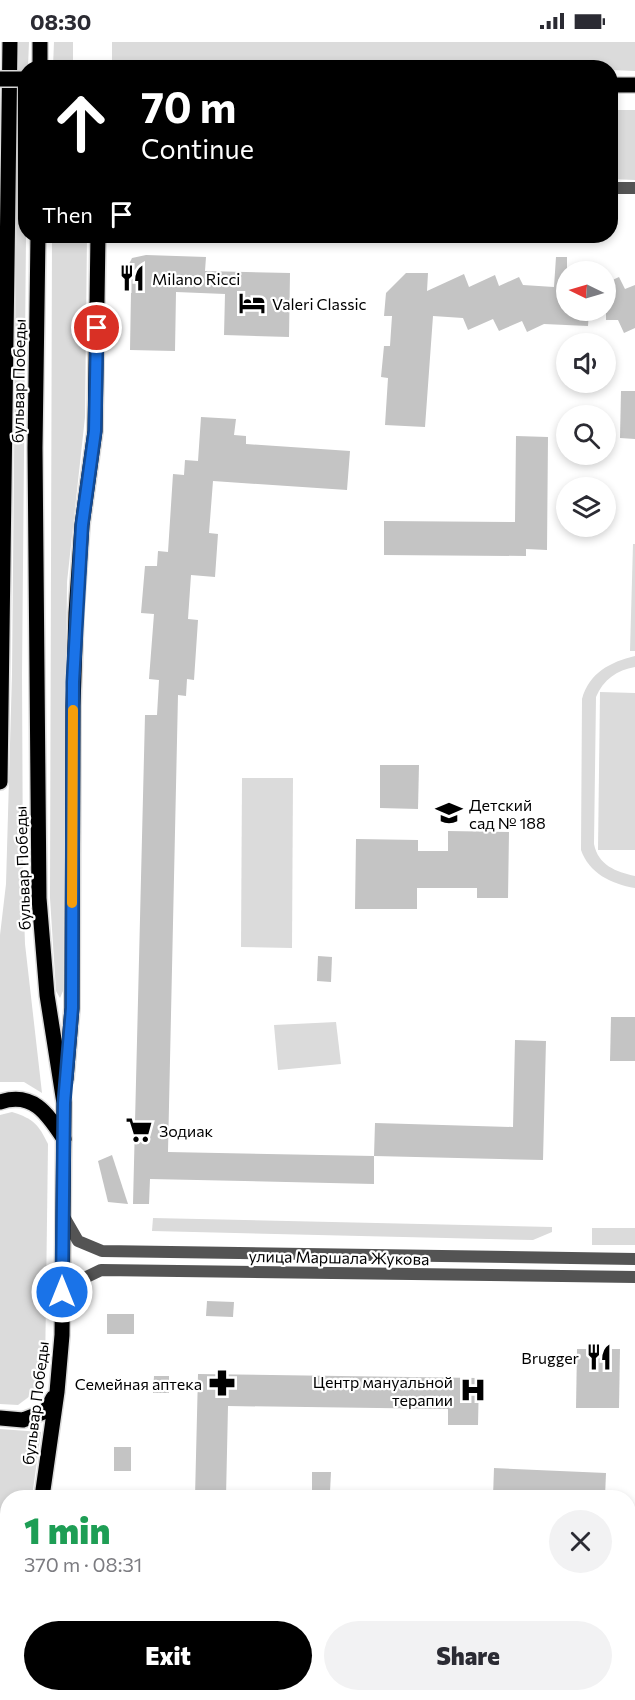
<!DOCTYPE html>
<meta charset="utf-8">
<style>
body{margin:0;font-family:Commissioner,sans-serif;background:#f2f2f3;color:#2b2b33;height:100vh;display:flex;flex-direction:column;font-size:22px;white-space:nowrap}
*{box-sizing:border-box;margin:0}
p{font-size:20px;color:#7c7c81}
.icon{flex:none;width:33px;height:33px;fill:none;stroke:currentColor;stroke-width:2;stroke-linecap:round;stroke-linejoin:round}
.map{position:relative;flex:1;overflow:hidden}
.drawer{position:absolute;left:0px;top:1448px;width:636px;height:212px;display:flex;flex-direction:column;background:#fff;border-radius:24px 24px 0 0;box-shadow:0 3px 9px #0003}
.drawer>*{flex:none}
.guide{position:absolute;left:18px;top:18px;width:600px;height:183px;border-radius:24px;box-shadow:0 3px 9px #0003;background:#000;color:#fff;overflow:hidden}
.needle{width:39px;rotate:275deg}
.fabs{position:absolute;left:556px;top:219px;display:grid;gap:12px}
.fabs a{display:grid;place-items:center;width:60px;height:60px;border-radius:50%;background:#fff;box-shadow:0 3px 9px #0003;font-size:30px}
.pin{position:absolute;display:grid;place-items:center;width:51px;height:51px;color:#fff;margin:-26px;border:3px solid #fff;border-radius:50%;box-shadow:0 2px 6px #0007}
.me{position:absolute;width:66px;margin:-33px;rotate:0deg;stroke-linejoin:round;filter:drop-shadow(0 0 4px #0008)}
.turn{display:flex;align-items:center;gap:21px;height:126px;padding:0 24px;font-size:27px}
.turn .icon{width:78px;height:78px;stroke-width:2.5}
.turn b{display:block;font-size:42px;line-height:51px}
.then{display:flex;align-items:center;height:57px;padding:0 24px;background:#0003;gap:12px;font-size:22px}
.round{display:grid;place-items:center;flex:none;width:63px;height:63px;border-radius:32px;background:#f2f2f3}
.headline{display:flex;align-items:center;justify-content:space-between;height:102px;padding:0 24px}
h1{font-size:36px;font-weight:800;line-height:45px;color:#1e9e55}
.cta{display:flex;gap:12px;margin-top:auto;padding:12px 24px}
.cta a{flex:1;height:69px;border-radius:36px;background:#000;color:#fff;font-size:24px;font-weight:800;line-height:69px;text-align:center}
.cta a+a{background:#f2f2f3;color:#2b2b33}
.status{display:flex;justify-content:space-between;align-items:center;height:42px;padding:0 30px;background:#fff;direction:ltr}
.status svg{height:16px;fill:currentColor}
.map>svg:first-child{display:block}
.green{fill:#dbdbdb}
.building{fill:#c4c4c4}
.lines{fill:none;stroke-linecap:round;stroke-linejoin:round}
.primary-casing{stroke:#dbdbdb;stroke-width:18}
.minor{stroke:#545454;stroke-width:12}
.tertiary{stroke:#545454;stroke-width:12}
.primary{stroke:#000;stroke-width:15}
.primary-bridge-casing{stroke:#dbdbdb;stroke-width:18;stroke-linecap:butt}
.primary-bridge{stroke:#000;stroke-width:15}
.route-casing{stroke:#114b97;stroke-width:15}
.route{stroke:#1a73e8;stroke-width:10}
.slow{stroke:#f59e0b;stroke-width:10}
.labels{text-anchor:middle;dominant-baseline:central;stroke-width:4.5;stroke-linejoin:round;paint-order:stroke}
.poi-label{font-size:16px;fill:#000;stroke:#fff;text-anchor:start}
.street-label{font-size:16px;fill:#000;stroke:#fff}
</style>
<div class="status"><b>08:30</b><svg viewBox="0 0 49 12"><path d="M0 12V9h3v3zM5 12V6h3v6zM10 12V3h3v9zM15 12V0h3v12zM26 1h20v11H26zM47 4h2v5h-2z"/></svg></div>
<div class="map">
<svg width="635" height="1658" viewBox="0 0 635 1658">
<rect width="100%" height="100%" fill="#fff"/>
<g class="green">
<path d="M18 0H29L28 25 26 26V194L22 632 23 842 25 902 42 1051 24 1040H0V893L6 842 12 632Z"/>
<path d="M54 0H73V25H53Z"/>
<path d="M112 0H635V29L611 28 610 26 112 22Z"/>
<path d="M611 68H635V138L611 137Z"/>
<path d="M52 194H87L85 375 67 540 63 949 60 956 56 949 50 856Z"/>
<path d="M633 502H635V609H630Z"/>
<path d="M635 614V625C617 628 603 638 596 655L594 802C598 823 616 830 635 834V846C611 842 589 831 581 808L582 657C589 631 610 620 635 614Z"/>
<path d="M600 650 635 651V808H598Z"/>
<path d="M242 736H293L292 906 241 905Z"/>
<path d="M336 980 341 1022 278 1028 274 983Z"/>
<path d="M12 1070C34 1077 38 1082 48 1102L45 1331 38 1348 18 1363 0 1362V1073Z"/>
<path d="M153 1176 552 1185V1190L533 1198 152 1189Z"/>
<rect x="592" y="1186" width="43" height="17"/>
<path d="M0 1387 41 1390 32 1455H8V1652H15L14 1658H0Z"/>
</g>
<g class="building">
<path d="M146 213 206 215 205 229 290 231 289 295 224 293 225 252 176 250 175 309 130 308 131 250 126 228 132 216Z"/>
<path d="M556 215H567V268H589L588 284 544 282 527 290 522 279 499 289 493 277 468 288 463 276 433 274 425 385 385 383 388 336 381 335 384 304H390L392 274H384L386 251 406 231H428L427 249 464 232 469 245 495 233 499 244 519 235 523 243 554 245Z"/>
<path d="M619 235 625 247 635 243V286L624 291 618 278H606V241Z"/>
<path d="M621 349H635V397L620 396Z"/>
<path d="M201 375 236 377 234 393 246 394V402L350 409 347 448 213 439 209 491 218 492 215 535 191 533 188 577 198 578 194 638 187 637 186 654 178 653 168 1110 374 1114V1142L150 1137 149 1162H133L145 673H157L159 638 149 637 154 572 141 571 145 524H157L158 509 168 510 173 432 184 433 185 418 198 419Z"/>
<path d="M516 394 548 395 547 508 526 507V514L384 513V479L515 480Z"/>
<path d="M380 723H419L418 767 380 766Z"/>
<path d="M448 789 509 790 508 856H477V846H417V867H355L356 797 418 798V809H448Z"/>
<path d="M318 914 332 915 331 940 317 939Z"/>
<path d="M611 975H635V1019H610Z"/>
<path d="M515 998 546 999 543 1118 374 1114 375 1081 513 1085Z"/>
<path d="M112 1113 128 1162 108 1160 98 1119Z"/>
<path d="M207 1259 234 1260 233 1275 206 1274Z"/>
<rect x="107" y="1272" width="27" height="20"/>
<path d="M577 1307H620L619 1366H576Z"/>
<path d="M198 1332 479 1336 478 1383H448V1367L228 1364 226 1455H195Z"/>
<path d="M154 1334H169V1351H153Z"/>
<rect x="114" y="1405" width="17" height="24"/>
<path d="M494 1426 606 1431 605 1455H493Z"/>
<path d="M312 1430H331L330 1450 312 1449Z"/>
</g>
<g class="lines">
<g class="primary-casing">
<g id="primary">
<path d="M40 26V0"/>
<path d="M610 43H635"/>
<path d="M38 194 35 406 39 856 47 953 64 1061 62 1293 57 1350 42 1455"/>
<path d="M0 740 10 0"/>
<path d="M66 1037 72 966 73 664 76 571 82 483 95 389 98 194"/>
<path d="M0 1060C34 1049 48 1073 64 1097"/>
<path d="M0 1376 23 1378 46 1369 53 1356"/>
<path d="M26 1658V1652"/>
</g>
</g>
<g class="minor">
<path d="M610 146H635"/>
<path d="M67 1652V1658"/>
</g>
<g class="tertiary">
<path d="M63 1173 78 1199 102 1209 635 1217"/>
<path d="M63 1268 78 1239 101 1228 635 1235"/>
</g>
<use href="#primary" class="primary"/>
<g class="primary-bridge-casing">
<path id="primary-bridge" d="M0 37H26"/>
</g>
<use href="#primary-bridge" class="primary-bridge"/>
</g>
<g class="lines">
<g class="route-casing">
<path id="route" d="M62 1250 64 1061 72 966 73 640 82 483 95 389 97 286"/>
</g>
<use href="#route" class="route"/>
<path class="slow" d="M72 861 73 668"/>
</g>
<defs>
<g id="restaurant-bare" transform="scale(2.07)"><path d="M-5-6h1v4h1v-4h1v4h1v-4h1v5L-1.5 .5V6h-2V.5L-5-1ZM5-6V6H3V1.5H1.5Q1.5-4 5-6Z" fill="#000" stroke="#fff" stroke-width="2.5" paint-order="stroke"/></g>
<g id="hotel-bare" transform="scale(2.07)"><path d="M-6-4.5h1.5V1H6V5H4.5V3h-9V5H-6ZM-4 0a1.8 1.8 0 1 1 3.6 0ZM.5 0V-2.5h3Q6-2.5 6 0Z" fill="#000" stroke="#fff" stroke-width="2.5" paint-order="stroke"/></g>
<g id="school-bare" transform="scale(2.07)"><path d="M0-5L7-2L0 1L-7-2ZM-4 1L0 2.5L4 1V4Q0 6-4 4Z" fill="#000" stroke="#fff" stroke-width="2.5" paint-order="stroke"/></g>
<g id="supermarket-bare" transform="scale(2.07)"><path d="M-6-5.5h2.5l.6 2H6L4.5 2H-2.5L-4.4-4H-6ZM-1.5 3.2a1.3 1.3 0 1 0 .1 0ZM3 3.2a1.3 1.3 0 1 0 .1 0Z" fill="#000" stroke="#fff" stroke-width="2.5" paint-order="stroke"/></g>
<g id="pharmacy-bare" transform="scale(2.07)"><path d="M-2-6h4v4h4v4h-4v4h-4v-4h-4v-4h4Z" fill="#000" stroke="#fff" stroke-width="2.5" paint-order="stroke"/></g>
<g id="hospital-bare" transform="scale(2.07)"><path d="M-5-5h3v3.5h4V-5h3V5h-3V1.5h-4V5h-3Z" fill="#000" stroke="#fff" stroke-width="2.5" paint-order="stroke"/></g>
</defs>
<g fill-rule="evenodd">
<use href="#restaurant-bare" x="132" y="236"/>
<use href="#hotel-bare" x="252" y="261"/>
<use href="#school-bare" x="449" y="771"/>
<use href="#supermarket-bare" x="139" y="1088"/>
<use href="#restaurant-bare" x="599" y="1315"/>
<use href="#pharmacy-bare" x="222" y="1341"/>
<use href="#hospital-bare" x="473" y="1348"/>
</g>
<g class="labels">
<g class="poi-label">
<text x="152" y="236">Milano Ricci</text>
<text x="272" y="261">Valeri Classic</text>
<text x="469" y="762">Детский<tspan x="469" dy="18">сад № 188</tspan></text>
<text x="159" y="1088">Зодиак</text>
<text x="579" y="1315" text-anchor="end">Brugger</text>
<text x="453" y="1339" text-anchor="end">Центр мануальной<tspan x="453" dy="18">терапии</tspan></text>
<text x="202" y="1341" text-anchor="end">Семейная аптека</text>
</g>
<g class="street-label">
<text transform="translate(18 339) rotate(-89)">бульвар Победы</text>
<text transform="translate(22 826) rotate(-92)">бульвар Победы</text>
<text transform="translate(339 1215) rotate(1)">улица Маршала Жукова</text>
<text transform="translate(35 1361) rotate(-83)">бульвар Победы</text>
</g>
</g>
</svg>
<div class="fabs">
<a><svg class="needle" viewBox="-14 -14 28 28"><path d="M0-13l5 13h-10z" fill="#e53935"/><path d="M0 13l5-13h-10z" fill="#7c7c81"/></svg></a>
<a><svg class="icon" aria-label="sound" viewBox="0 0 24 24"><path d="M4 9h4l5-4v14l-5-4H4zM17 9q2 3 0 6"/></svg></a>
<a><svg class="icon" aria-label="search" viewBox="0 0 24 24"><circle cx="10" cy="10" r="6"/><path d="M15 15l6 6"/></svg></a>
<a><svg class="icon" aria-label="layers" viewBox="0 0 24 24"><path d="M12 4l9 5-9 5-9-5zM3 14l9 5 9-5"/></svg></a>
</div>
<div class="pin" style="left:97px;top:286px;background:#d93025"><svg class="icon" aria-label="arrive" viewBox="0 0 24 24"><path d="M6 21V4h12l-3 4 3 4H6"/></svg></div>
<svg class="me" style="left:62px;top:1250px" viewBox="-20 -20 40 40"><circle r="17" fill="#1a73e8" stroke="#fff" stroke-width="3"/><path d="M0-11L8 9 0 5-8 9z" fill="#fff"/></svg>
<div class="guide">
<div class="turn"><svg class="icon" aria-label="ahead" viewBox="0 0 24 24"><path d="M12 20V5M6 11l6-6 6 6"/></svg><div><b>70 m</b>Continue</div></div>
<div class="then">Then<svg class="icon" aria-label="arrive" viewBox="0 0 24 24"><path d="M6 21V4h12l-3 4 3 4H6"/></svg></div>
</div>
<section class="drawer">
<div class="headline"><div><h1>1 min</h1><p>370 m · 08:31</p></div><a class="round"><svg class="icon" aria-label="close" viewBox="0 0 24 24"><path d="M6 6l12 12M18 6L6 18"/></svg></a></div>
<div class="cta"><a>Exit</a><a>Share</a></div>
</section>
</div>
